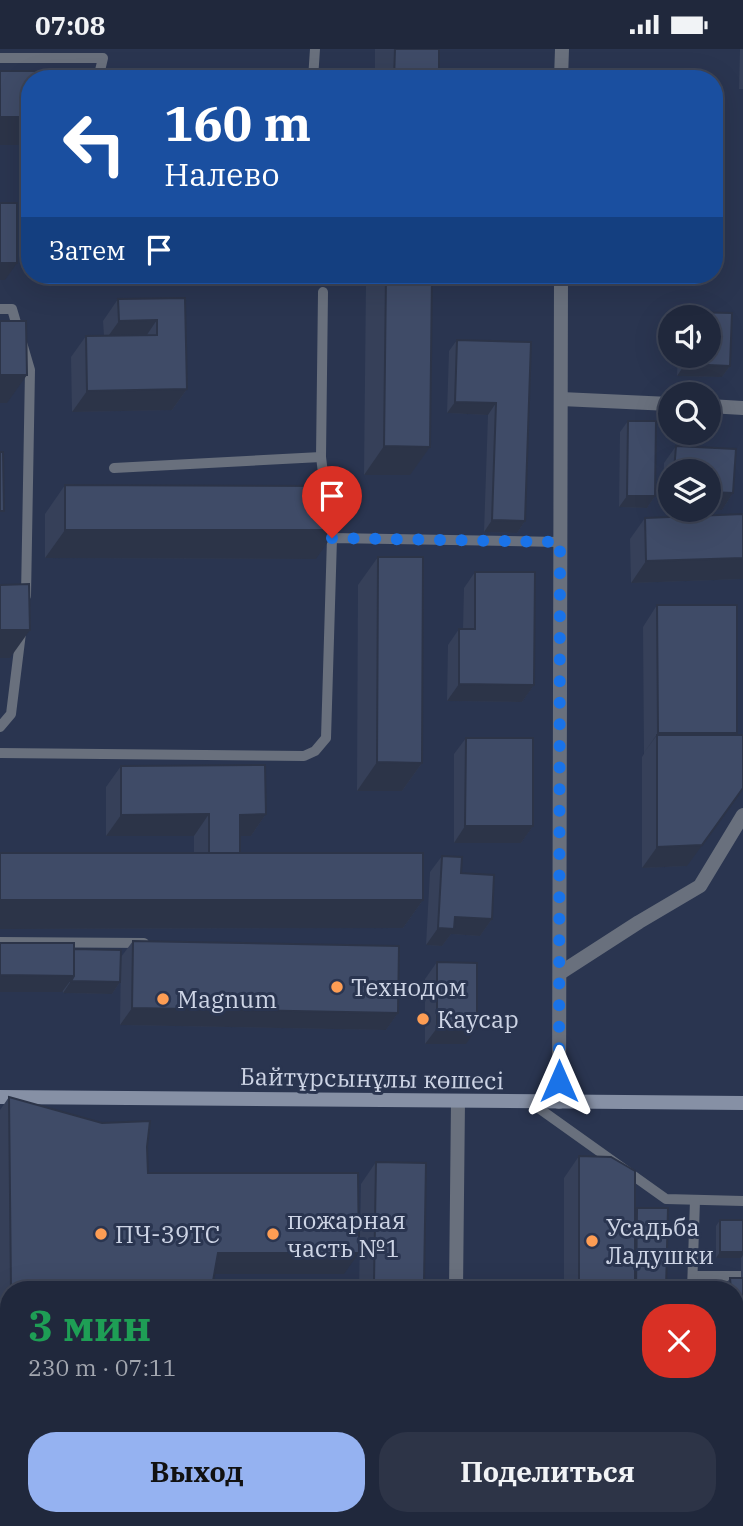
<!DOCTYPE html>
<html lang="ru">
<meta charset="utf-8">
<style>
body{margin:0;font-family:"IBM Plex Serif",serif;background:#2d3447;color:#f1f3f6;height:100vh;display:flex;flex-direction:column;font-size:26px;white-space:nowrap}
*{box-sizing:border-box;margin:0}
p{font-size:23px;color:#a2a6af}
.icon{flex:none;width:38px;height:38px;fill:none;stroke:currentColor;stroke-width:2;stroke-linecap:round;stroke-linejoin:round}
.map{position:relative;flex:1;overflow:hidden}
.drawer{position:absolute;left:0px;top:1232px;width:744px;height:245px;display:flex;flex-direction:column;background:#20283c;border-radius:28px 28px 0 0;box-shadow:0 7px 28px #0002,0 0 0 2px #3d4456}
.drawer>*{flex:none}
.guide{position:absolute;left:21px;top:21px;width:702px;height:214px;border-radius:28px;box-shadow:0 7px 28px #0002,0 0 0 2px #3d4456;background:#1a4fa0;color:#fff;overflow:hidden}
.buttons{position:absolute;left:658px;top:256px;display:grid;gap:14px}
.buttons a{display:grid;place-items:center;width:63px;height:63px;border-radius:50%;background:#20283c;box-shadow:0 7px 28px #0002,0 0 0 2px #3d4456;font-size:35px}
.pin{position:absolute;display:grid;place-items:center;width:60px;height:60px;color:#fff;margin:-72px -30px;border-radius:50% 50% 50% 0;rotate:-45deg;box-shadow:0 0 7px #0007}
.pin .icon{rotate:45deg}
.me{position:absolute;width:77px;margin:-38px;rotate:0deg;stroke-linejoin:round;filter:drop-shadow(0 0 5px #0008)}
.turn{display:flex;align-items:center;gap:24px;height:147px;padding:0 28px;font-size:32px}
.turn .icon{width:91px;height:91px;stroke-width:2.5}
.turn b{display:block;font-size:49px;line-height:60px}
.then{display:flex;align-items:center;height:66px;padding:0 28px;background:#0003;gap:14px;font-size:26px}
.round{display:grid;place-items:center;flex:none;width:74px;height:74px;border-radius:28px;background:#2d3447}
.head{display:flex;align-items:center;justify-content:space-between;height:119px;padding:0 28px}
h1{font-size:42px;font-weight:700;line-height:52px;color:#1e9e55}
.button{display:flex;gap:14px;margin-top:auto;padding:14px 28px}
.button a{flex:1;height:80px;border-radius:28px;background:#95b2f1;color:#111;font-size:28px;font-weight:700;line-height:80px;text-align:center}
.button a+a{background:#2d3447;color:#f1f3f6}
.status{display:flex;justify-content:space-between;align-items:center;height:49px;padding:0 35px;background:#20283c;direction:ltr}
.status svg{height:19px;fill:currentColor}
.map>svg:first-child{display:block}
.lines{fill:none;stroke-linecap:round;stroke-linejoin:round}
.lane{stroke:#69707d;stroke-width:10}
.street{stroke:#69707d;stroke-width:14}
.secondary{stroke:#8690a5;stroke-width:14}
.wall{fill:#364059}
.shaded-wall{fill:#2c3448}
.building{fill:#3f4b67;stroke:#2c3448;stroke-width:2}
.route{stroke:#1a73e8;stroke-width:12;stroke-dasharray:0 21.6}
.poi-dot{fill:#fd9d54;stroke:#2a3550;stroke-width:2.5}
.labels{text-anchor:middle;dominant-baseline:central;stroke-width:6;stroke-linejoin:round;paint-order:stroke}
.poi-label{font-size:24px;fill:#cdd4e5;stroke:#2a3550;text-anchor:start}
.street-label{font-size:24px;fill:#cdd4e5;stroke:#2a3550}
</style>
<div class="status"><b>07:08</b><svg viewBox="0 0 49 12"><path d="M0 12V9h3v3zM5 12V6h3v6zM10 12V3h3v9zM15 12V0h3v12zM26 1h20v11H26zM47 4h2v5h-2z"/></svg></div>
<div class="map">
<svg width="743" height="1477" viewBox="0 0 743 1477">
<rect width="100%" height="100%" fill="#2a3550"/>
<g class="lines">
<g class="lane">
<path d="M0 9H103L98 30"/>
<path d="M313 30 315 0"/>
<path d="M0 260H12L30 321 26 547"/>
<path d="M321 408 323 243"/>
<path d="M114 419 321 408 326 448"/>
<path d="M0 678 11 665 21 584"/>
<path d="M0 704 304 707 315 702 326 689 332 489 560 493"/>
<path d="M0 893 144 894"/>
<path d="M530 1053 666 1150 743 1152"/>
<path d="M693 1227H741"/>
<path d="M692 1241 695 1151"/>
</g>
<g class="street">
<path d="M561 30 562 0"/>
<path d="M561 350 670 355"/>
<path d="M709 357 743 359"/>
<path d="M560 924 639 873 700 837 743 766"/>
<path d="M559 1053 561 226"/>
<path d="M456 1241 458 1052"/>
<path d="M454 1477V1468"/>
</g>
<path class="secondary" d="M0 1048 743 1054"/>
</g>
<g class="wall">
<rect x="375" y="0" width="64" height="30"/>
<path d="M740 0H743V40H739Z"/>
<path d="M370 226H432L410 426H364L366 232Z"/>
<path d="M185 249 187 340 172 361 72 363 71 308 86 287H104L103 272 118 250Z"/>
<path d="M687 263 732 264 730 317 722 328 677 327 678 306H709V268H684Z"/>
<path d="M457 291 531 293 525 472 517 484 484 483 488 366 447 364 449 302Z"/>
<path d="M628 372 655 447 647 459 619 458 620 383Z"/>
<path d="M676 397 736 400 733 444 722 461 706 460H709V422H670V458H662L664 414Z"/>
<path d="M65 436 316 510 45 509V465Z"/>
<path d="M743 465V536V530L631 534 630 490 645 469Z"/>
<path d="M378 508 422 714 402 742H357L358 536Z"/>
<path d="M475 523 534 636 522 653 447 652 448 596 459 580H463L464 539Z"/>
<path d="M657 556 735 686 687 817 642 819V708L644 705 643 578Z"/>
<path d="M466 689 533 777 521 794H454V705Z"/>
<path d="M121 717 266 765 251 787H240V804L423 851 403 879 0 880V804H194V787H106V738Z"/>
<path d="M442 807 461 824 492 870 480 887 451 885 442 897 426 896 430 823Z"/>
<path d="M133 892 398 964 386 981 120 976 121 908Z"/>
<path d="M74 900 120 933 112 945 63 944V942L62 943Z"/>
<path d="M437 913 466 995H425V930Z"/>
<path d="M9 1048 147 1098 148 1124 344 1225H214L213 1241H9V1379L0 1359V1061Z"/>
<path d="M579 1107 635 1161 637 1159 666 1241H564V1129Z"/>
<path d="M376 1113 419 1241H359L361 1135Z"/>
<path d="M720 1171H743V1271L735 1241H722L730 1229H741V1209H716V1177Z"/>
<rect x="486" y="1468" width="50" height="9"/>
<path d="M628 1468H729L728 1477H627Z"/>
</g>
<g class="shaded-wall">
<rect x="0" y="68" width="30" height="28"/>
<path d="M0 214H17L5 231H0Z"/>
<path d="M157 271 142 293H104L119 272Z"/>
<path d="M685 315 730 317 722 328 677 327Z"/>
<path d="M0 326H27L7 354H0Z"/>
<path d="M187 340 172 361 72 363 87 342Z"/>
<path d="M455 353 496 354 488 366 447 364Z"/>
<path d="M384 397 430 398 410 426H364Z"/>
<path d="M709 443 733 444 722 461 706 460H709Z"/>
<path d="M670 446V458H662Z"/>
<path d="M627 447H655L647 459 619 458Z"/>
<path d="M492 471 525 472 517 484 484 483Z"/>
<path d="M65 481H336L316 510 45 509Z"/>
<path d="M743 509V530L631 534 646 512Z"/>
<path d="M0 581H30L10 609H0Z"/>
<path d="M459 635 534 636 522 653 447 652Z"/>
<path d="M658 684H737L722 705 657 686 643 705Z"/>
<path d="M377 713 422 714 402 742H357Z"/>
<path d="M739 746 687 817 642 819 657 798Z"/>
<path d="M209 765 194 787H106L121 766Z"/>
<path d="M266 765 251 787H225L240 766Z"/>
<path d="M465 777H533L521 794H454Z"/>
<path d="M0 851H423L403 879 0 880Z"/>
<path d="M455 868 492 870 480 887 451 885 442 897 426 896 438 879Z"/>
<path d="M0 926 74 927 62 943H0Z"/>
<path d="M71 932 120 933 112 945 63 944Z"/>
<path d="M132 959 398 964 386 981 120 976Z"/>
<path d="M437 979H477L466 995H425Z"/>
<path d="M720 1203H743V1206L741 1209H716Z"/>
<path d="M218 1204H359L344 1225H203Z"/>
<path d="M374 1233 424 1234 419 1241H368Z"/>
<rect x="735" y="1260" width="8" height="11"/>
<rect x="735" y="1329" width="8" height="16"/>
<path d="M638 1475 670 1477H636Z"/>
</g>
<g class="building">
<path d="M395 0H439V30H394Z"/>
<path d="M0 22H71V30H30V68H0Z"/>
<rect x="0" y="154" width="17" height="60"/>
<path d="M386 226H432L430 398 384 397Z"/>
<path d="M185 249 187 340 87 342 86 287 157 286V271L119 272 118 250Z"/>
<path d="M687 263 732 264 730 317 685 315 686 306H709V268H687Z"/>
<path d="M0 272H26L27 326H0Z"/>
<path d="M457 291 531 293 525 472 492 471 496 354 455 353Z"/>
<path d="M628 372H656L655 447H627Z"/>
<path d="M676 397 736 400 733 444 709 443V422H674Z"/>
<path d="M0 403H3L4 462H0Z"/>
<path d="M65 436 336 437V481H65Z"/>
<path d="M743 465V509L646 512 645 469Z"/>
<path d="M378 508H423L422 714 377 713Z"/>
<path d="M475 523H535L534 636 459 635V580H475Z"/>
<path d="M29 535 30 581H0V536Z"/>
<path d="M657 556H737V684H658Z"/>
<path d="M657 686H743V739L702 796 657 798Z"/>
<path d="M466 689H533V777H465Z"/>
<path d="M265 716 266 765 240 766V804H209V765L121 766V717Z"/>
<rect x="0" y="804" width="423" height="47"/>
<path d="M442 807 462 808 461 824 494 826 492 870 455 868 454 880 438 879Z"/>
<path d="M133 892 399 897 398 964 132 959Z"/>
<path d="M0 894H74V927L0 926Z"/>
<path d="M74 900 121 901 120 933 71 932 74 927Z"/>
<path d="M437 913 477 914V979H437Z"/>
<path d="M9 1048 102 1074 150 1072 147 1098 148 1124H358L359 1204H218L213 1232V1241H11Z"/>
<path d="M579 1107 611 1108 635 1122V1241H579Z"/>
<path d="M376 1113 426 1114 424 1234 374 1233Z"/>
<path d="M637 1159H668L666 1241H636Z"/>
<rect x="720" y="1171" width="23" height="32"/>
<path d="M730 1229H743V1260H735V1241H731Z"/>
<rect x="735" y="1297" width="8" height="32"/>
<rect x="497" y="1468" width="39" height="9"/>
<path d="M638 1468H729L728 1477H670L638 1475Z"/>
</g>
<g class="lines">
<path class="route" d="M332 489 560 493 559 1032"/>
</g>
<g class="poi-dot">
<circle cx="337" cy="938" r="7"/>
<circle cx="163" cy="950" r="7"/>
<circle cx="423" cy="970" r="7"/>
<circle cx="101" cy="1185" r="7"/>
<circle cx="273" cy="1185" r="7"/>
<circle cx="592" cy="1192" r="7"/>
</g>
<g class="labels">
<g class="poi-label">
<text x="351" y="938">Технодом</text>
<text x="177" y="950">Magnum</text>
<text x="437" y="970">Каусар</text>
<text x="287" y="1171">пожарная<tspan x="287" dy="28">часть №1</tspan></text>
<text x="606" y="1178">Усадьба<tspan x="606" dy="28">Ладушки</tspan></text>
<text x="115" y="1185">ПЧ-39ТС</text>
</g>
<g class="street-label">
<text transform="translate(372 1029) rotate(1)">Байтұрсынұлы көшесі</text>
</g>
</g>
</svg>
<div class="buttons">
<a><svg class="icon" aria-label="sound" viewBox="0 0 24 24"><path d="M4 9h4l5-4v14l-5-4H4zM17 9q2 3 0 6"/></svg></a>
<a><svg class="icon" aria-label="search" viewBox="0 0 24 24"><circle cx="10" cy="10" r="6"/><path d="M15 15l6 6"/></svg></a>
<a><svg class="icon" aria-label="layers" viewBox="0 0 24 24"><path d="M12 4l9 5-9 5-9-5zM3 14l9 5 9-5"/></svg></a>
</div>
<div class="pin" style="left:332px;top:489px;background:#d93025"><svg class="icon" aria-label="arrive" viewBox="0 0 24 24"><path d="M6 21V4h12l-3 4 3 4H6"/></svg></div>
<svg class="me" style="left:559px;top:1032px" viewBox="-20 -20 40 40"><path d="M0-17L14 15 0 8-14 15z" fill="#1a73e8" stroke="#fff" stroke-width="4"/></svg>
<div class="guide">
<div class="turn"><svg class="icon" aria-label="left" viewBox="0 0 24 24"><path d="M17 20v-9H6M10 6l-5 5 5 5"/></svg><div><b>160 m</b>Налево</div></div>
<div class="then">Затем<svg class="icon" aria-label="arrive" viewBox="0 0 24 24"><path d="M6 21V4h12l-3 4 3 4H6"/></svg></div>
</div>
<section class="drawer">
<div class="head"><div><h1>3 мин</h1><p>230 m · 07:11</p></div><a class="round" style="background:#d93025;color:#fff"><svg class="icon" aria-label="close" viewBox="0 0 24 24"><path d="M6 6l12 12M18 6L6 18"/></svg></a></div>
<div class="button"><a>Выход</a><a>Поделиться</a></div>
</section>
</div>
